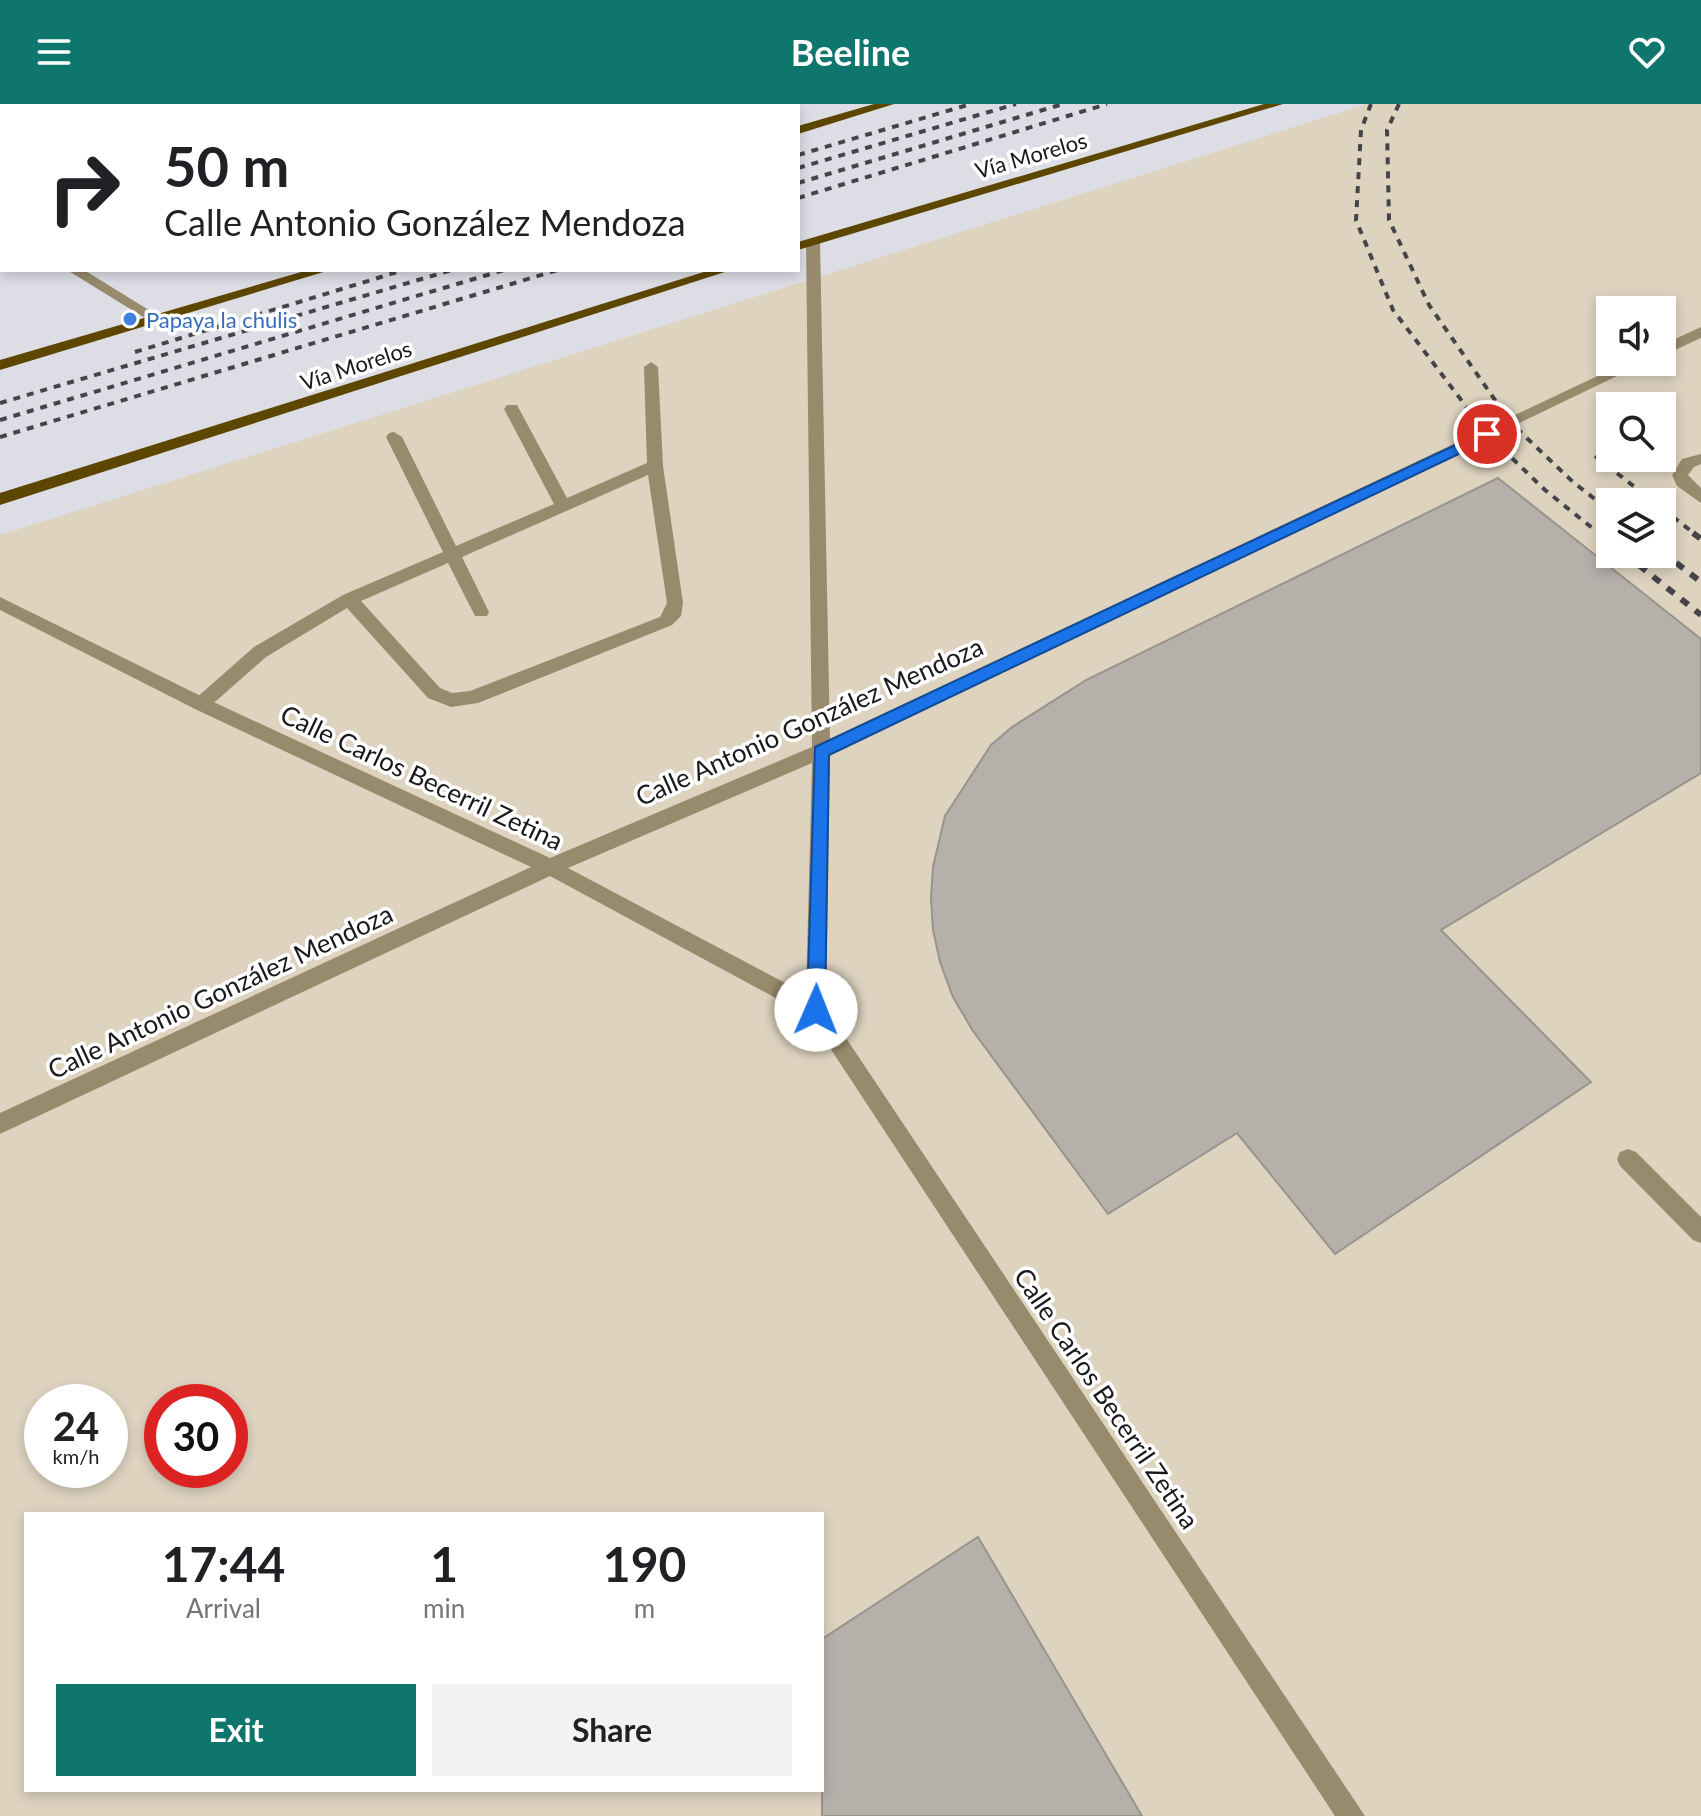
<!DOCTYPE html>
<meta charset="utf-8">
<style>
body{margin:0;font-family:Lato,sans-serif;background:#f2f2f2;color:#202124;height:100vh;display:flex;flex-direction:column;font-size:30px;white-space:nowrap}
*{box-sizing:border-box;margin:0}
p{font-size:26px;color:#757577}
.icon{flex:none;width:44px;height:44px;fill:none;stroke:currentColor;stroke-width:2;stroke-linecap:round;stroke-linejoin:round}
.map{position:relative;flex:1;overflow:hidden}
.side{position:absolute;left:24px;top:1408px;width:800px;height:280px;display:flex;flex-direction:column;background:#fff;border-radius:0px;box-shadow:0 4px 12px #0003}
.side>*{flex:none}
.hud{position:absolute;left:0px;top:0px;width:800px;height:168px;box-shadow:0 4px 12px #0003;background:#fff;color:#202124;overflow:hidden}
.controls{position:absolute;left:1596px;top:192px;display:grid;gap:16px}
.controls a{display:grid;place-items:center;width:80px;height:80px;border-radius:0px;background:#fff;box-shadow:0 4px 12px #0003;font-size:40px}
.speed{position:absolute;left:24px;top:1280px;display:flex;gap:16px;font-size:40px;font-weight:700;text-align:center}
.speed>*{display:grid;place-content:center;width:104px;height:104px;border-radius:50%;background:#fff;box-shadow:0 4px 12px #0003;line-height:1}
.speed small{font-size:20px;font-weight:400}
.speed .limit{border:12px solid #d22;background:#fff;color:#111}
.pin{position:absolute;display:grid;place-items:center;width:68px;height:68px;color:#fff;margin:-34px;border:4px solid #fff;border-radius:50%;box-shadow:0 2px 8px #0007}
.me{position:absolute;width:88px;margin:-44px;rotate:1deg;stroke-linejoin:round;filter:drop-shadow(0 0 6px #0008)}
.turn{display:flex;align-items:center;gap:28px;height:168px;padding:0 32px;font-size:36px}
.turn .icon{width:104px;height:104px;stroke-width:2.5}
.turn b{display:block;font-size:56px;line-height:68px}
.eta{display:flex;justify-content:space-evenly;align-items:center;height:136px;text-align:center}
.eta b{font-size:48px;font-weight:700;line-height:56px}
.primary-button{display:flex;gap:16px;margin-top:auto;padding:16px 32px}
.primary-button a{flex:1;height:92px;border-radius:0px;background:#0f766e;color:#fff;font-size:32px;font-weight:700;line-height:92px;text-align:center}
.primary-button a+a{background:#f2f2f2;color:#202124}
header{display:flex;justify-content:space-between;align-items:center;height:104px;padding:0 32px;background:#0f766e;color:#fff;font-size:36px;font-weight:700}
.map>svg:first-child{display:block}
.industrial{fill:#ded3bf;fill-rule:evenodd}
.building{fill:#b5b0aa;stroke:#98948d;stroke-width:2}
.lines{fill:none;stroke-linecap:round;stroke-linejoin:round}
.lane{fill:#988b6d;fill-rule:evenodd}
.street{fill:#988b6d;fill-rule:evenodd}
.primary{fill:#5d4600;fill-rule:evenodd}
.rail-far1{stroke:#454549;stroke-width:4;stroke-dasharray:7 7;stroke-linecap:butt}
.rail{stroke:#454549;stroke-width:6;stroke-dasharray:9 9;stroke-linecap:butt}
.route{fill:#1a73e8;stroke:#114b97;stroke-width:2}
.shop-dot{fill:#3f7fe0;stroke:#fff;stroke-width:3}
.labels{text-anchor:middle;dominant-baseline:central;stroke-width:7;stroke-linejoin:round;paint-order:stroke}
.far-street-label{font-size:22px;fill:#19191c;stroke:#fff}
.far-shop-label{font-size:22px;fill:#366cbe;stroke:#fff;text-anchor:start}
.street-label{font-size:26px;fill:#19191c;stroke:#fff}
</style>
<header><svg class="icon" aria-label="menu" viewBox="0 0 24 24"><path d="M4 6h16M4 12h16M4 18h16"/></svg>Beeline<svg class="icon" aria-label="heart" viewBox="0 0 24 24"><path d="M12 20l-8-8c-3-5 5-10 8-4 3-6 11-1 8 4z"/></svg></header>
<div class="map">
<svg width="1701" height="1712" viewBox="0 0 1701 1712">
<rect width="100%" height="100%" fill="#dddee5"/>
<path class="industrial" d="M1367 0H1701V1712H0V431ZM1610 206H1662V258H1610ZM1610 302H1662V354H1610ZM1610 398H1662V450H1610ZM42 1298H110V1366H42ZM162 1298H230V1366H162ZM26 1410H822V1686H26Z"/>
<g class="building">
<path d="M1498 374 1701 535V669L1441 826 1591 978 1335 1150 1237 1029 1108 1110 973 927 953 893 940 858 933 826 931 794 933 763 945 712 991 641 1012 623 1086 576Z"/>
<path d="M978 1433 1142 1712H822V1535Z"/>
</g>
<g class="lines">
<g class="lane">
<path d="M651 258 658 263 663 362 683 499 681 512 672 521 478 599 451 603 428 594 347 504 266 553 207 605H195L192 600 195 595 254 543 343 491 443 448 386 333 389 329 394 328 402 333 456 442 554 400 504 305 507 301H517L567 394 647 359 644 263ZM648 371 667 499 660 513 470 587 452 589 440 584 361 497 448 459 475 512H487L489 508 462 453Z"/>
<path d="M1701 350V360L1694 363 1688 371 1701 384V399L1677 382 1672 371 1682 355Z"/>
<path d="M1628 1045 1636 1048 1701 1113V1139L1693 1136 1620 1062 1617 1055 1620 1048Z"/>
</g>
<g class="street">
<path d="M220 0H233L234 2H221Z"/>
<path d="M2 7V15L0 16V8Z"/>
<rect x="0" y="118" width="2" height="9"/>
<path d="M813 134 820 138 830 635 1627 258H1646L830 651 826 904 1365 1712H1335L809 912 550 772 0 1030V1009L531 763 195 605 0 506V493L207 595 550 754 812 643 806 138ZM812 659 806 890 568 764Z"/>
<path d="M67 166H84L165 216 158 221 153 219Z"/>
<path d="M1701 223V234L1662 252V241Z"/>
</g>
<g class="primary">
<path d="M874 0H894L798 30V22Z"/>
<path d="M1264 0H1283L798 146V138Z"/>
<path d="M308 166H330L0 266V256Z"/>
<path d="M710 166H731L0 401V389Z"/>
</g>
<g class="rail-far1">
<path d="M1371 0 1361 26 1356 116 1393 206 1487 330 1545 386 1601 431"/>
<path d="M1399 0 1387 26 1389 116 1429 201 1511 319 1573 378 1610 407"/>
<path d="M798 51 971 0"/>
<path d="M798 64 1016 0"/>
<path d="M798 79 1063 0"/>
<path d="M798 94 1107 0"/>
<path d="M135 248 404 166"/>
<path d="M0 299 452 166"/>
<path d="M0 316 504 166"/>
<path d="M0 333 558 166"/>
<path d="M1595 352 1654 398"/>
<path d="M1662 404 1696 431"/>
</g>
<g class="rail">
<path d="M1599 429 1610 438"/>
<path d="M1693 429 1701 435"/>
<path d="M1662 448 1701 478"/>
<path d="M1625 450 1701 511"/>
</g>
</g>
<path class="route" d="M1487 326 1492 327V334L829 651 825 906 823 912 816 914 809 912 807 906 815 643Z"/>
<circle class="shop-dot" cx="130" cy="215" r="8"/>
<g class="labels">
<g class="far-street-label">
<text transform="translate(1031 51) rotate(-16)">Vía Morelos</text>
<text transform="translate(356 261) rotate(-18)">Vía Morelos</text>
</g>
<g class="far-shop-label">
<text x="146" y="215">Papaya la chulis</text>
</g>
<g class="street-label">
<text transform="translate(809 617) rotate(-24)">Calle Antonio González Mendoza</text>
<text transform="translate(422 673) rotate(25)">Calle Carlos Becerril Zetina</text>
<text transform="translate(220 887) rotate(-25)">Calle Antonio González Mendoza</text>
<text transform="translate(1107 1294) rotate(56)">Calle Carlos Becerril Zetina</text>
</g>
</g>
</svg>
<div class="controls">
<a><svg class="icon" aria-label="sound" viewBox="0 0 24 24"><path d="M4 9h4l5-4v14l-5-4H4zM17 9q2 3 0 6"/></svg></a>
<a><svg class="icon" aria-label="search" viewBox="0 0 24 24"><circle cx="10" cy="10" r="6"/><path d="M15 15l6 6"/></svg></a>
<a><svg class="icon" aria-label="layers" viewBox="0 0 24 24"><path d="M12 4l9 5-9 5-9-5zM3 14l9 5 9-5"/></svg></a>
</div>
<div class="speed"><div>24<small>km/h</small></div><div class="limit">30</div></div>
<div class="pin" style="left:1487px;top:330px;background:#d93025"><svg class="icon" aria-label="arrive" viewBox="0 0 24 24"><path d="M6 21V4h12l-3 4 3 4H6"/></svg></div>
<svg class="me" style="left:816px;top:906px" viewBox="-20 -20 40 40"><circle r="19" fill="#fff"/><path d="M0-13L10 11 0 6-10 11z" fill="#1a73e8"/></svg>
<div class="hud">
<div class="turn"><svg class="icon" aria-label="right" viewBox="0 0 24 24"><path d="M7 20v-9h11M14 6l5 5-5 5"/></svg><div><b>50 m</b>Calle Antonio González Mendoza</div></div>
</div>
<section class="side">
<div class="eta">
<div><b>17:44</b><p>Arrival</p></div>
<div><b>1</b><p>min</p></div>
<div><b>190</b><p>m</p></div>
</div>
<div class="primary-button"><a>Exit</a><a>Share</a></div>
</section>
</div>
